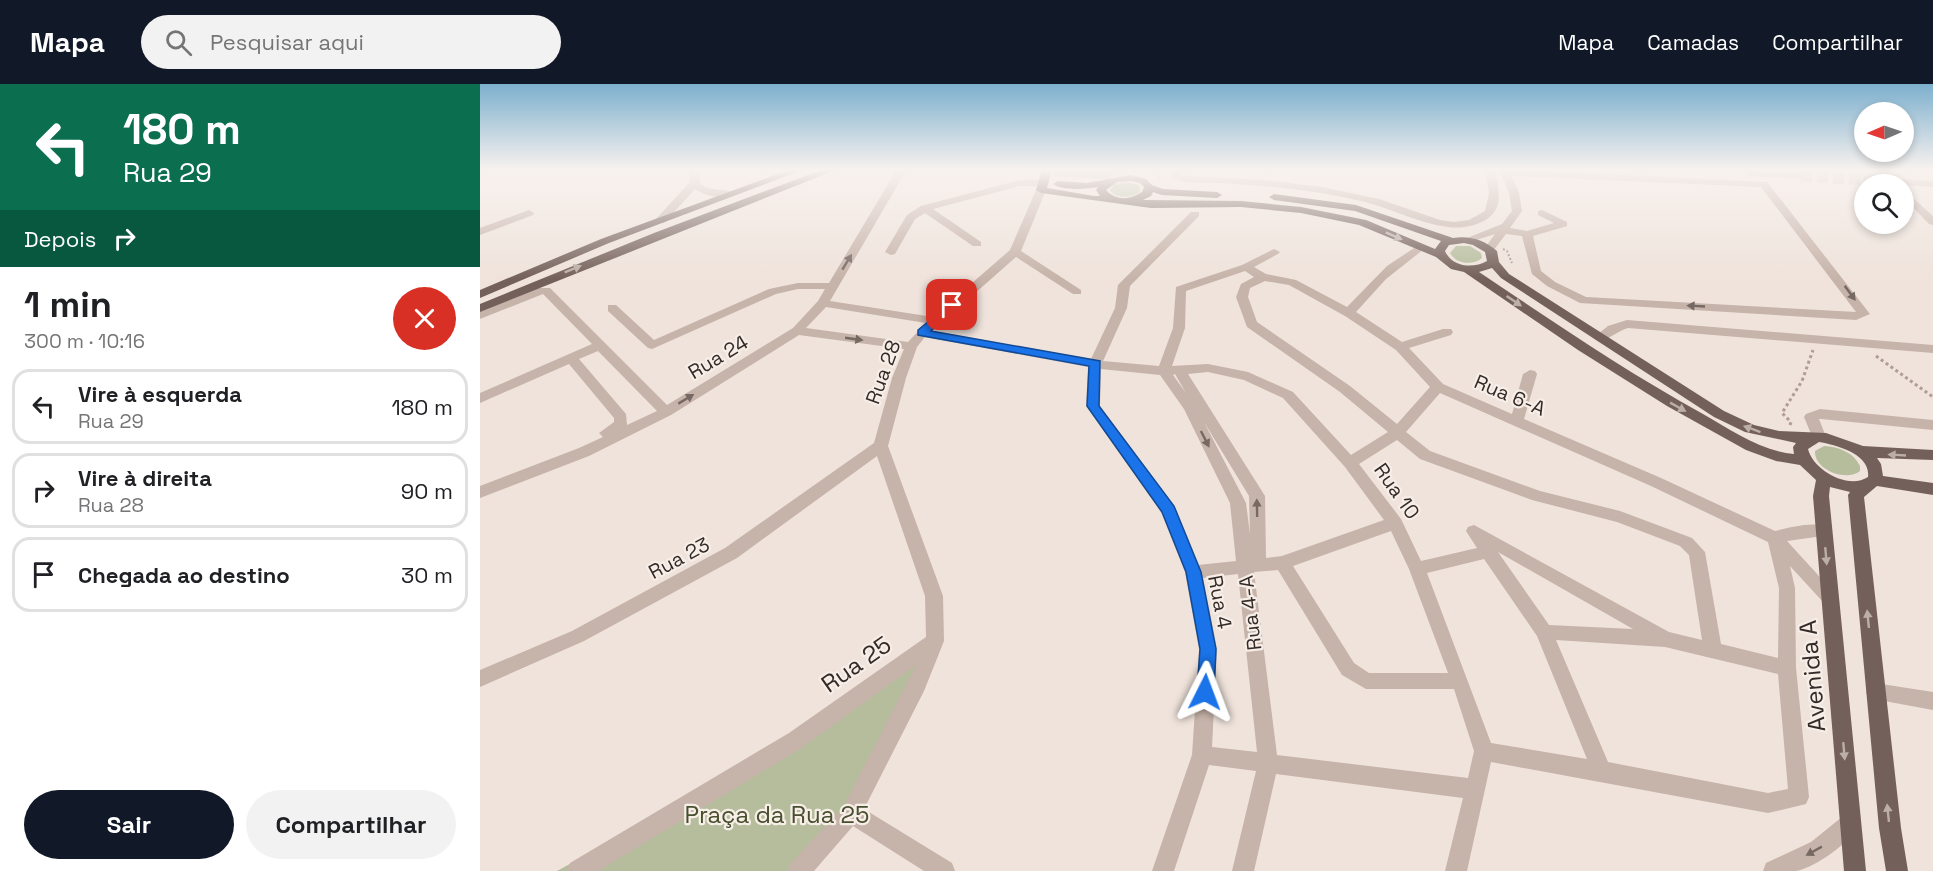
<!DOCTYPE html>
<html lang="pt">
<meta charset="utf-8">
<style>
body{margin:0;font-family:"Space Grotesk",sans-serif;background:#f2f2f2;color:#202124;height:100vh;display:flex;flex-direction:column;font-size:22px;white-space:nowrap}
*{box-sizing:border-box;margin:0}
p{font-size:20px;color:#757577}
.icon{flex:none;width:33px;height:33px;fill:none;stroke:currentColor;stroke-width:2;stroke-linecap:round;stroke-linejoin:round}
.map{position:relative;flex:1;overflow:hidden}
.drawer{display:flex;flex-direction:column;background:#fff;width:480px}
.drawer>*{flex:none}
.guide{background:#0b6e4f;color:#fff;overflow:hidden}
.needle{width:39px;rotate:268deg}
.tools{position:absolute;left:1374px;top:18px;display:grid;gap:12px}
.tools a{display:grid;place-items:center;width:60px;height:60px;border-radius:50%;background:#fff;box-shadow:0 3px 9px #0003;font-size:30px}
.pin{position:absolute;display:grid;place-items:center;width:51px;height:51px;color:#fff;margin:-26px;border-radius:12px;box-shadow:0 3px 9px #0006}
.me{position:absolute;width:66px;margin:-33px;rotate:3deg;stroke-linejoin:round;filter:drop-shadow(0 0 4px #0008)}
.turn{display:flex;align-items:center;gap:21px;height:126px;padding:0 24px;font-size:27px}
.turn .icon{width:78px;height:78px;stroke-width:2.5}
.turn b{display:block;font-size:42px;line-height:51px}
.then{display:flex;align-items:center;height:57px;padding:0 24px;background:#0003;gap:12px;font-size:22px}
.round{display:grid;place-items:center;flex:none;width:63px;height:63px;border-radius:32px;background:#f2f2f2}
.headline{display:flex;align-items:center;justify-content:space-between;height:102px;padding:0 24px}
h1{font-size:36px;font-weight:600;line-height:45px}
.button{display:flex;gap:12px;margin-top:auto;padding:12px 24px}
.button a{flex:1;height:69px;border-radius:36px;background:#111827;color:#fff;font-size:24px;font-weight:600;line-height:69px;text-align:center}
.button a+a{background:#f2f2f2;color:#202124}
ul{padding:0;list-style:none}
li{display:flex;align-items:center;gap:18px;height:75px;margin:0 12px 9px;padding:0 12px;border:3px solid #e0e0e0;border-radius:18px}
li div{flex:1}
li b{display:block;font-size:22px}
li em{font-style:normal}
header{display:flex;align-items:center;gap:36px;box-sizing:border-box;height:84px;padding:0 30px;background:#111827;color:#fff}
header strong{font-size:28px}
nav{display:flex;gap:33px;margin-inline-start:auto;font-size:21px}
.search{width:420px;height:54px;background:#f2f2f2;display:flex;align-items:center;gap:15px;box-sizing:border-box;padding:0 21px;border-radius:33px;color:#757577;font-size:22px}
main{display:flex;flex:1;min-height:0}
.map>svg:first-child{display:block}
.green{fill:#b6bd9d}
.lines{fill:none;stroke-linecap:round;stroke-linejoin:round}
.minor-tunnel{stroke:#cabeb7;stroke-width:11;stroke-dasharray:11 5;stroke-linecap:butt}
.path-far1{stroke:#b19d93;stroke-width:2;stroke-dasharray:2 2;stroke-linecap:butt}
.path{stroke:#b19d93;stroke-width:3;stroke-dasharray:3 3;stroke-linecap:butt}
.minor{fill:#c6b3a9;fill-rule:evenodd}
.major{fill:#74605a;fill-rule:evenodd}
.oneway{fill:#bcaea8}
.oneway2{fill:#766862}
.route{fill:#1a73e8;stroke:#114b97;stroke-width:1.5}
.labels{text-anchor:middle;dominant-baseline:central;stroke-width:4.5;stroke-linejoin:round;paint-order:stroke}
.street-label{font-size:20px;fill:#342a28;stroke:#f7eee7}
.near-street-label{font-size:24px;fill:#342a28;stroke:#f7eee7}
.near-park-label{font-size:24px;fill:#474f2e;stroke:#f7eee7}
</style>
<header>
<strong>Mapa</strong>
<div class="search"><svg class="icon" aria-label="search" viewBox="0 0 24 24"><circle cx="10" cy="10" r="6"/><path d="M15 15l6 6"/></svg>Pesquisar aqui</div>
<nav><a>Mapa</a><a>Camadas</a><a>Compartilhar</a></nav>
</header>
<main>
<section class="drawer">
<div class="guide">
<div class="turn"><svg class="icon" aria-label="left" viewBox="0 0 24 24"><path d="M17 20v-9H6M10 6l-5 5 5 5"/></svg><div><b>180 m</b>Rua 29</div></div>
<div class="then">Depois<svg class="icon" aria-label="right" viewBox="0 0 24 24"><path d="M7 20v-9h11M14 6l5 5-5 5"/></svg></div>
</div>
<div class="headline"><div><h1>1 min</h1><p>300 m · 10:16</p></div><a class="round" style="background:#d93025;color:#fff"><svg class="icon" aria-label="close" viewBox="0 0 24 24"><path d="M6 6l12 12M18 6L6 18"/></svg></a></div>
<ul>
<li><svg class="icon" aria-label="left" viewBox="0 0 24 24"><path d="M17 20v-9H6M10 6l-5 5 5 5"/></svg><div><b>Vire à esquerda</b><p>Rua 29</p></div><em>180 m</em></li>
<li><svg class="icon" aria-label="right" viewBox="0 0 24 24"><path d="M7 20v-9h11M14 6l5 5-5 5"/></svg><div><b>Vire à direita</b><p>Rua 28</p></div><em>90 m</em></li>
<li><svg class="icon" aria-label="arrive" viewBox="0 0 24 24"><path d="M6 21V4h12l-3 4 3 4H6"/></svg><div><b>Chegada ao destino</b></div><em>30 m</em></li>
</ul>
<div class="button"><a>Sair</a><a>Compartilhar</a></div>
</section>
<div class="map">
<svg width="1453" height="787" viewBox="0 0 1453 787">
<rect width="100%" height="100%" fill="#efe3db"/>
<g class="green">
<path d="M575 85H634L629 95 573 92Z"/>
<path d="M647 98 659 101 660 108C650 114 638 115 630 107L634 100Z"/>
<path d="M976 162H990L1001 169 1002 174C992 182 976 180 970 169Z"/>
<path d="M1344 362C1359 363 1373 368 1380 382V387C1366 398 1334 386 1335 367Z"/>
<path d="M455 557 371 729 319 787H77L316 656Z"/>
</g>
<g class="lines">
<path class="minor-tunnel" d="M1321 92 1387 96"/>
<g class="path-far1">
<path d="M677 85 679 95"/>
<path d="M1023 165 1027 167 1032 179"/>
</g>
<g class="path">
<path d="M1396 272 1453 313"/>
<path d="M1310 341 1311 338 1302 329 1322 297 1333 266"/>
</g>
<g class="minor">
<path d="M0 85H6L0 88Z"/>
<path d="M209 85H219L220 99C231 109 245 103 256 110 246 117 225 112 215 105L184 139H176V135L210 98Z"/>
<path d="M417 85H427L350 217 453 233 530 166 556 106 561 103 566 106 541 167 601 206V210H593L536 173 452 247 611 275 635 224 638 201 711 128H719V132L650 202 647 224 623 277 679 282 693 244 696 203 762 181 794 165 800 168 798 170 774 183 786 190 816 196 867 223 907 182 940 160 945 163 944 165 906 195 876 228 922 258 963 245H971L973 248 971 251 929 264 963 300 1032 330 1043 290 1050 286 1055 287 1057 290 1044 335 1181 394 1295 447C1311 443 1333 437 1350 443L1352 447 1350 451 1307 457 1359 514 1356 519 1350 521 1344 519 1310 482 1315 504 1316 584 1329 713 1326 720 1288 729 1011 678 987 787H965L983 714 796 690 774 787H752L776 687 729 681 694 787H672L712 671 719 565 705 488 681 428 606 322 608 283 445 253 437 263 426 294 408 362 463 512 464 557 444 607 384 725 472 779 475 787H444L373 742 334 787H308L311 779 364 722 436 581 323 663 118 787H87L90 779 309 649 446 553 445 512 397 372 257 474 104 557 0 603V586L92 547 245 464 394 359 412 294 424 265 319 251 191 331 109 372 0 414V402L99 364 123 353 119 349 134 338V334L89 280 0 319V309L112 260 63 210 0 235V227L54 204H70L187 321 313 244 338 217 345 205H318L296 210 172 265 168 264 128 227V221H136L174 256 289 205 318 199H349ZM765 187 774 193 761 200 756 213 767 243 860 308 908 348 871 371 813 308 768 288 728 280 692 282 705 244 706 207ZM785 197 809 201 865 232 916 266 950 303 917 340 870 302 777 238 768 213 770 204ZM346 223 446 239 428 258 326 244ZM118 267 177 327 147 341 146 330 99 275ZM621 285 680 291 704 325 750 419 756 477 718 481 694 422 620 322ZM728 288 764 296 803 314 865 383 904 436 802 472 786 474 785 412 708 290ZM695 290 706 309 693 291ZM960 309 1171 402 1288 458 1299 504 1298 574 1241 560 1225 468 1212 454 1140 427 1060 407 950 367 926 348ZM724 338 769 412 770 450 766 419ZM917 356 940 375 1052 416 1137 438 1200 462 1209 471 1222 556 1189 548 994 441 988 443 986 447 997 464 941 477 921 435 879 380ZM911 447 929 485 968 589H889L874 579 813 482ZM1018 468 1153 545 1069 541ZM1004 475 1057 552 1107 675 1011 659 947 489ZM798 486 862 591 886 605H974L994 667 988 694 797 671 774 488ZM758 490 777 668 732 663 737 565 723 494ZM1076 556 1185 563 1298 590 1308 705 1288 709 1128 678Z"/>
<path d="M692 85H702L700 91 705 92 787 96 842 103 899 115 960 136 974 138 989 136 1005 127 1009 109 1005 85H1015C1018 102 1025 123 1007 135 996 142 981 145 968 143 940 140 913 125 885 118 826 104 765 99 704 98L692 94Z"/>
<path d="M1019 85 1287 98 1390 230 1376 236 1100 219 1067 202 1052 190 1042 152 1026 150 1013 167 1009 168 1004 165 1015 150 987 159 982 156 1022 140 1032 127 1029 109ZM1032 92 1281 103 1376 228 1106 213 1075 198 1061 187 1053 152 1087 142V138L1062 126 1058 127V131L1074 139 1047 147 1030 144 1042 127 1039 109Z"/>
<path d="M1270 87 1321 89 1326 92 1321 95 1267 92 1265 90Z"/>
<path d="M1387 93 1453 97V103L1384 98V94Z"/>
<path d="M540 96H564L569 99 564 102H540L453 125 501 158V162H493L445 129 435 135 415 170 411 171 405 168 427 131 441 122Z"/>
<path d="M1424 106 1453 132V141L1449 140 1424 114Z"/>
<path d="M49 126 54 129 53 131 0 151V144Z"/>
<path d="M1147 236 1453 261V269L1148 244C1138 247 1129 255 1119 258L1113 254 1128 242Z"/>
<path d="M1340 325 1453 336V346L1341 335H1339L1346 353 1339 358 1334 357 1324 333 1326 330Z"/>
<path d="M1395 599 1453 608V626L1388 614 1386 608 1388 602Z"/>
<path d="M1369 729 1376 733 1380 740C1372 757 1335 784 1316 787 1306 787 1294 787 1283 787L1286 779 1331 758 1362 733Z"/>
</g>
<g class="major">
<path d="M311 85H325L129 159 0 214V206L121 155Z"/>
<path d="M344 85H358L0 228V220L174 149Z"/>
<path d="M562 85H572L567 104 614 112H620L616 106 618 103C605 105 583 107 573 100L578 97 607 99 651 91 666 95 672 101 683 105 737 108 742 111 737 114 682 111 673 108 671 112 663 116 761 117 821 123 886 136 955 165 961 157 875 127 794 116 789 113 794 110 876 121 973 154C989 151 1005 156 1017 167L1019 178 1029 190 1244 327 1274 341 1299 347 1346 349 1383 362 1453 366V376L1397 374 1401 380 1403 392 1453 399V411L1397 402 1384 413 1421 744 1428 787H1406L1399 744 1368 411 1370 408 1350 403 1349 412 1386 787H1364L1333 412 1336 396 1320 381 1296 377 1266 366 1187 322 1098 266 984 188 971 185 956 173 879 141 821 129 761 123 671 124 561 109 556 106ZM651 97 660 99 664 103 662 108C650 116 636 117 626 106L637 98ZM984 159 993 161 1005 168 1007 177C993 185 972 183 965 167L969 161ZM1012 184 1021 194 1234 333 1265 348 1316 359 1313 363 1314 370C1281 367 1251 346 1223 330 1145 287 1072 237 999 188ZM1339 358C1356 361 1391 370 1388 393 1368 406 1333 386 1328 365Z"/>
</g>
</g>
<defs><path id="oneway-solid" d="M-6-.8H1V-3.2L6.5 0L1 3.2V.8H-6Z" transform="scale(1.5)"/></defs>
<g class="oneway">
<use href="#oneway-solid" transform="translate(914 152) rotate(24)"/>
<use href="#oneway-solid" transform="translate(93 185) rotate(-22)"/>
<use href="#oneway-solid" transform="translate(1034 217) rotate(34)"/>
<use href="#oneway-solid" transform="translate(1198 323) rotate(29)"/>
<use href="#oneway-solid" transform="translate(1272 345) rotate(-160)"/>
<use href="#oneway-solid" transform="translate(1417 371) rotate(-177)"/>
<use href="#oneway-solid" transform="translate(1346 472) rotate(85)"/>
<use href="#oneway-solid" transform="translate(1388 535) rotate(-96)"/>
<use href="#oneway-solid" transform="translate(1364 667) rotate(85)"/>
<use href="#oneway-solid" transform="translate(1408 729) rotate(-96)"/>
</g>
<g class="oneway2">
<use href="#oneway-solid" transform="translate(367 178) rotate(-59)"/>
<use href="#oneway-solid" transform="translate(1370 209) rotate(54)"/>
<use href="#oneway-solid" transform="translate(1216 222) rotate(-177)"/>
<use href="#oneway-solid" transform="translate(374 255) rotate(8)"/>
<use href="#oneway-solid" transform="translate(206 315) rotate(-31)"/>
<use href="#oneway-solid" transform="translate(725 355) rotate(63)"/>
<use href="#oneway-solid" transform="translate(777 424) rotate(-91)"/>
<use href="#oneway-solid" transform="translate(1334 767) rotate(151)"/>
</g>
<linearGradient id="sky" x2="0" y2="1"><stop stop-color="#7db0ce"/><stop offset="0.44" stop-color="#f8f2ef"/><stop offset="1" stop-color="#f8f2ef" stop-opacity="0"/></linearGradient>
<rect width="1453" height="195" fill="url(#sky)"/>
<path class="route" d="M472 218 477 221 476 223 451 247 620 277 619 322 694 422 721 488 736 565 734 608 731 613 725 615 719 613 717 608 720 565 706 488 682 428 607 322 609 282 438 251V246Z"/>
<g class="labels">
<g class="street-label">
<text transform="translate(238 273) rotate(-31)">Rua 24</text>
<text transform="translate(403 288) rotate(-70)">Rua 28</text>
<text transform="translate(1030 311) rotate(23)">Rua 6-A</text>
<text transform="translate(917 407) rotate(55)">Rua 10</text>
<text transform="translate(199 474) rotate(-28)">Rua 23</text>
<text transform="translate(740 518) rotate(79)">Rua 4</text>
<text transform="translate(770 529) rotate(-97)">Rua 4-A</text>
</g>
<g class="near-street-label">
<text transform="translate(376 580) rotate(-35)">Rua 25</text>
<text transform="translate(1332 592) rotate(-95)">Avenida A</text>
</g>
<g class="near-park-label">
<text x="297" y="730">Praça da Rua 25</text>
</g>
</g>
</svg>
<div class="tools">
<a><svg class="needle" viewBox="-14 -14 28 28"><path d="M0-13l5 13h-10z" fill="#e53935"/><path d="M0 13l5-13h-10z" fill="#757577"/></svg></a>
<a><svg class="icon" aria-label="search" viewBox="0 0 24 24"><circle cx="10" cy="10" r="6"/><path d="M15 15l6 6"/></svg></a>
</div>
<div class="pin" style="left:472px;top:221px;background:#d93025"><svg class="icon" aria-label="arrive" viewBox="0 0 24 24"><path d="M6 21V4h12l-3 4 3 4H6"/></svg></div>
<svg class="me" style="left:725px;top:608px" viewBox="-20 -20 40 40"><path d="M0-17L14 15 0 8-14 15z" fill="#1a73e8" stroke="#fff" stroke-width="4"/></svg>
</div>
</main>
